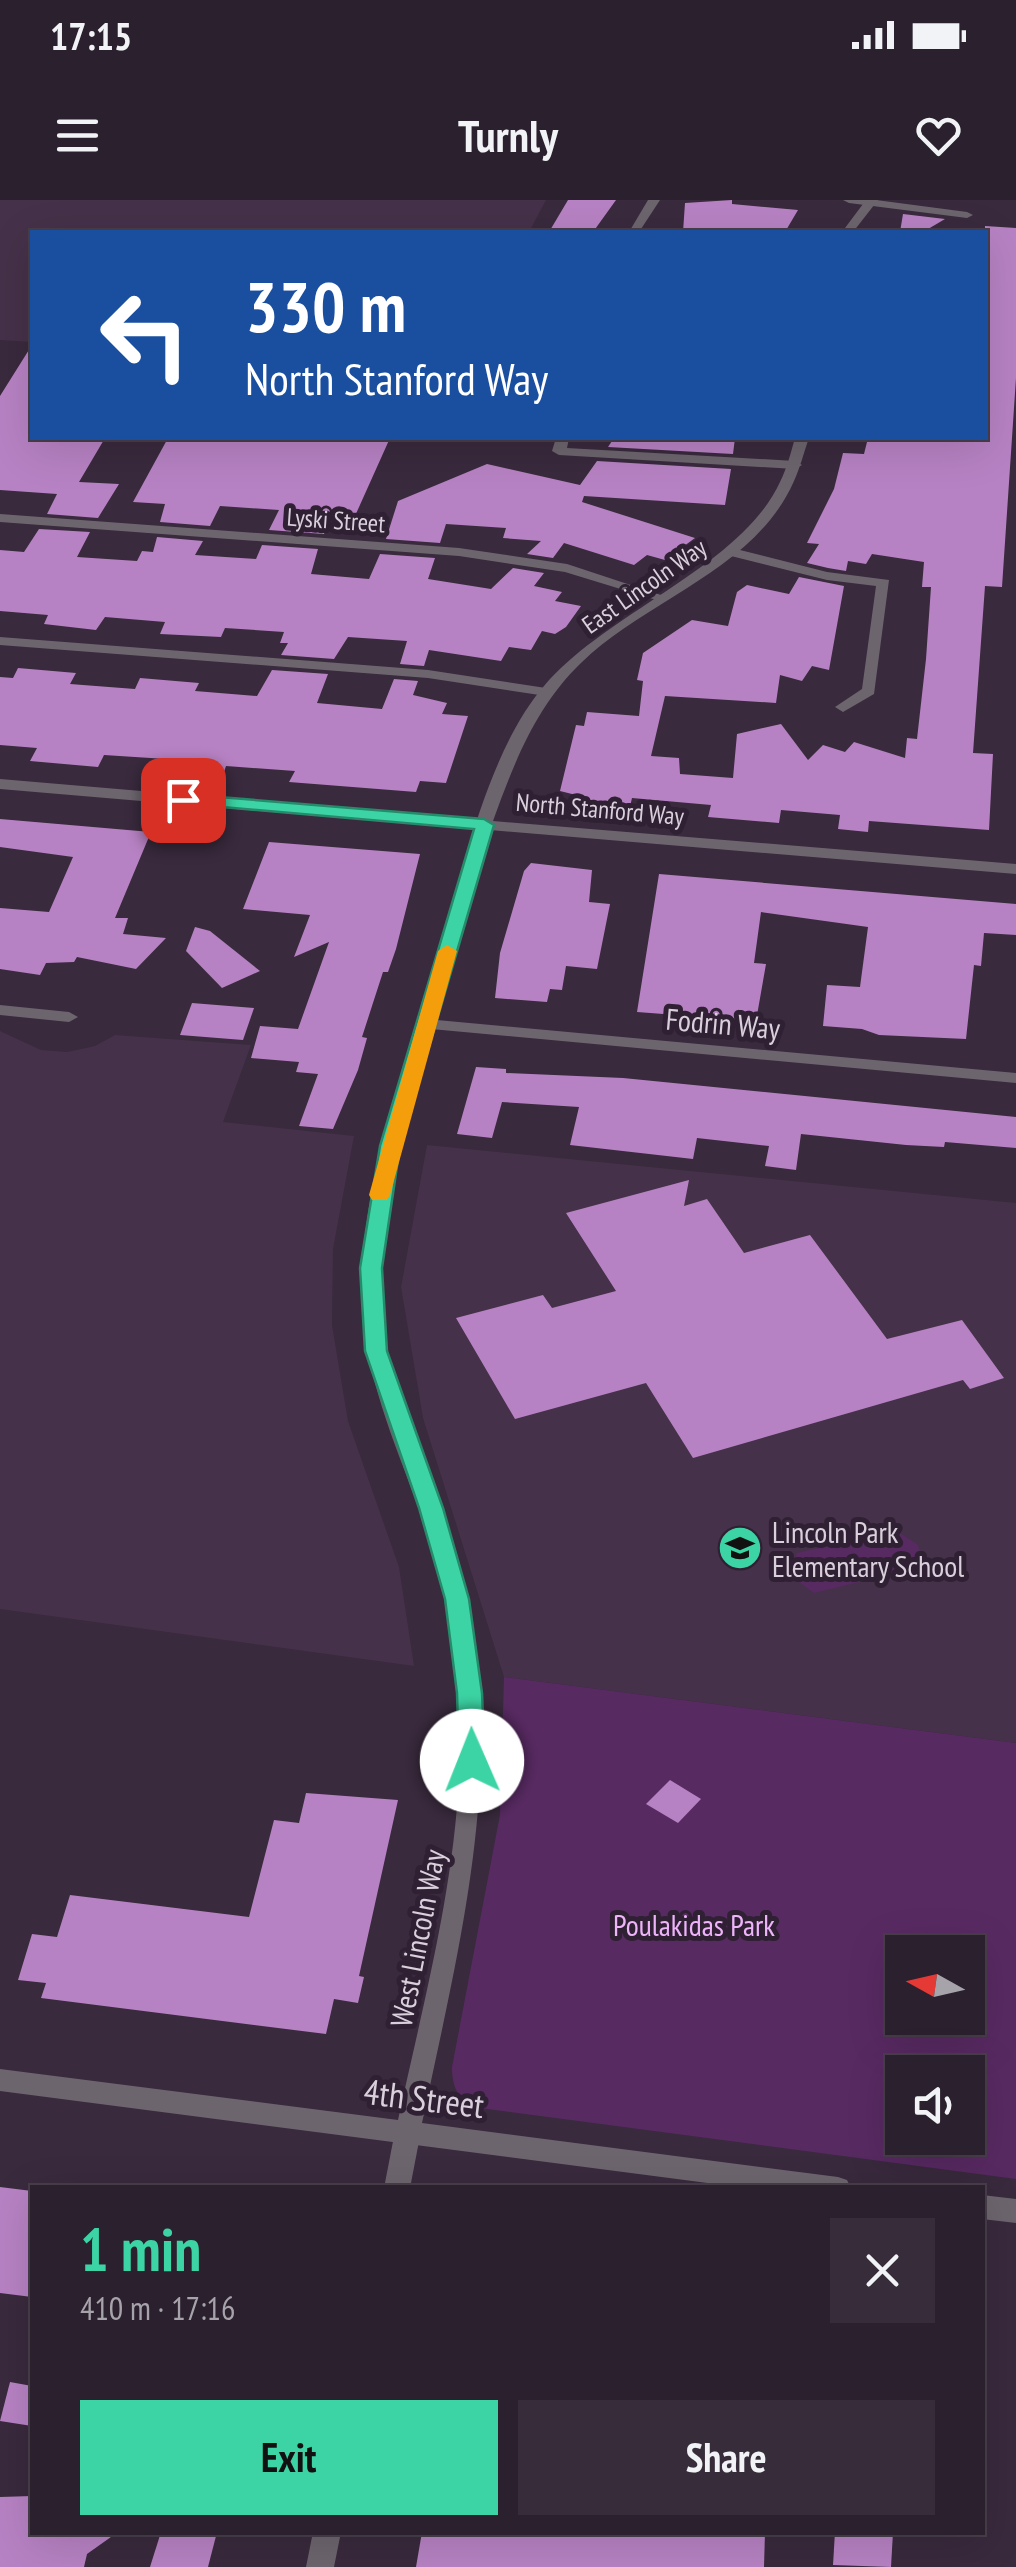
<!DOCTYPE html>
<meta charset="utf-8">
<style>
body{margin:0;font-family:"PT Sans Narrow",sans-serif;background:#372d3a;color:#f1f3f6;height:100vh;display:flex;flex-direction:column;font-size:38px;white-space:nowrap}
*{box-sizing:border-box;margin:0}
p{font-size:32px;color:#a6a3aa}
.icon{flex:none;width:55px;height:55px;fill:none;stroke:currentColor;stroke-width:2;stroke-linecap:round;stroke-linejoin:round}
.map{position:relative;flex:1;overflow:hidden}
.side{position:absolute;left:30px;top:1985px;width:955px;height:350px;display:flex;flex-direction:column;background:#2b202e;border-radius:0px;box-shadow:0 10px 40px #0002,0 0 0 2px #473e4a}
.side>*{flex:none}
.banner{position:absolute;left:30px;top:30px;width:958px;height:210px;border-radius:0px;box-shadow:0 10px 40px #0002,0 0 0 2px #473e4a;background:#1a4fa0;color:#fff;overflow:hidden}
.needle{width:65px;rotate:278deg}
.buttons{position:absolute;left:885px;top:1735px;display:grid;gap:20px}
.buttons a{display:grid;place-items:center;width:100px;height:100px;border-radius:0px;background:#2b202e;box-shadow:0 10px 40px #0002,0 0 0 2px #473e4a;font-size:50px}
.pin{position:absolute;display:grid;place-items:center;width:85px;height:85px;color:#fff;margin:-42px;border-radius:20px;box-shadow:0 5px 15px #0006}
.me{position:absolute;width:110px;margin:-55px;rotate:359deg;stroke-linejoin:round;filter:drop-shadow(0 0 8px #0008)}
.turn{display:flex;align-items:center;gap:35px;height:210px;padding:0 50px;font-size:45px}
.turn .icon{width:130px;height:130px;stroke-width:2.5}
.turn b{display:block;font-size:70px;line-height:85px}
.round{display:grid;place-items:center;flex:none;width:105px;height:105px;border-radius:0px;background:#372d3a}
.head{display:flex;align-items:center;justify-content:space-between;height:170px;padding:0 50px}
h1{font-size:60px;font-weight:600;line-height:75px;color:#3cd4a4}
.primary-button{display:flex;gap:20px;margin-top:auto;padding:20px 50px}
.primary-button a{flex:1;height:115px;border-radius:0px;background:#3cd4a4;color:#111;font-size:40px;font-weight:600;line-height:115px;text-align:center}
.primary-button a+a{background:#372d3a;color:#f1f3f6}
.status{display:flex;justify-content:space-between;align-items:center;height:70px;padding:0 50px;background:#2b202e;direction:ltr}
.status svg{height:28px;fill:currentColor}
header{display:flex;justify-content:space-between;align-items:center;height:130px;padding:0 50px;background:#2b202e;font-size:45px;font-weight:600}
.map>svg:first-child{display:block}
.built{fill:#453149}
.green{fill:#582a62;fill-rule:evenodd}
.building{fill:#b782c3}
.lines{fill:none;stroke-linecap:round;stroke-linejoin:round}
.minor{fill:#6d656e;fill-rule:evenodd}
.tertiary{fill:#6d656e;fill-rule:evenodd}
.route{fill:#3cd4a4;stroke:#278a6b;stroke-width:2.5}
.slow{fill:#f59e0b}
.labels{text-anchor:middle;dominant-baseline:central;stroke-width:10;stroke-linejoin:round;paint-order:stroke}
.far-street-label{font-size:25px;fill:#dad0dc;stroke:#2f2133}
.street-label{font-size:30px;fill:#dad0dc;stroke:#2f2133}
.poi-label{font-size:30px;fill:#dad0dc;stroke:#2f2133;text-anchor:start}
.park-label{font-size:30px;fill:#edb4fa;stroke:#2f2133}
.near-street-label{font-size:35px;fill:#dad0dc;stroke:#2f2133}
</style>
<div class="status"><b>17:15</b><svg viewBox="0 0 49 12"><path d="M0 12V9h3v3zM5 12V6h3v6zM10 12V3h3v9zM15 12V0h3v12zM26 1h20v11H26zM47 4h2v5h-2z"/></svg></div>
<header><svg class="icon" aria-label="menu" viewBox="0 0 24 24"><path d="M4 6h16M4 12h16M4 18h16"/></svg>Turnly<svg class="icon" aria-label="heart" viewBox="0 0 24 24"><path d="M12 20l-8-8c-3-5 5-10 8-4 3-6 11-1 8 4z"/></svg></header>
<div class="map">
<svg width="1016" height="2367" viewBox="0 0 1016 2367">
<rect width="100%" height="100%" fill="#392a3d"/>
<g class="built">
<path d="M0 0H546L529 32H32V142L0 140Z"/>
<path d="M0 831 41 850 67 852 95 846 115 835 251 845 223 922 354 936 333 1049 332 1125 348 1221 399 1367 414 1466 0 1409Z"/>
<path d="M427 945 1016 1003V1543L504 1477 423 1218 401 1087Z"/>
</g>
<g class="green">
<path d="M895 1330 917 1344 923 1358 914 1369 814 1393 789 1375 797 1353 844 1342 841 1336 851 1334 854 1340Z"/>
<path d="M504 1477 1016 1543V1979L480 1908C459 1903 452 1888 452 1867L500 1615ZM902 1752H968V1818H902ZM902 1872H968V1938H902Z"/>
</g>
<g class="building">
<path d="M568 0H616L593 32H549Z"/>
<path d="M732 0V4L798 10 785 32H683L685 3Z"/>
<path d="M903 14 945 19 923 32H900Z"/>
<path d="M985 26 1016 28V178L1002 387 985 386 973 553 993 554 989 630 869 621 868 632 838 629 840 615 781 610 779 623 708 617 711 605 632 598 629 611 573 606 576 595 560 591 576 525 584 526 587 512 639 516 643 481 637 480 643 453 692 420 728 426 737 392 747 385 789 394 799 377 844 386 829 470 812 466 802 481 780 475 776 503 665 496 651 556 679 558 680 574 733 578 737 534 781 524 808 560 823 545 845 552 854 542 905 558 907 538 917 539 926 459 931 387H922L924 362 872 354 866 364 848 361 846 371 828 368 807 363 819 344 807 343 834 289 843 253 864 254 868 238 985 239Z"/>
<path d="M32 145V238H105L79 282 119 284 98 318 47 314 57 294 0 290V196Z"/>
<path d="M168 238H390L355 316 332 315 324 334 269 330 279 310 220 306 210 326 160 322 165 304 133 302Z"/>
<path d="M614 238H735L733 254 608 247Z"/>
<path d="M597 261 731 269 725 305 584 296 582 302 695 338 665 360 647 355 634 365 564 343 553 358 527 354 541 341 503 338 506 328 446 324 440 343 386 339 398 301 487 264 580 285Z"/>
<path d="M39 329 90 332 77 357 137 361 142 351 153 352 157 337 203 341 195 355 256 359 262 345 318 349 311 374 369 379 380 354 435 358 428 379 491 389 513 368 544 373 534 386 562 392 555 401 581 406 566 427 555 434 542 431 531 450 509 447 501 461 429 450 424 466 400 464 407 441 348 437 334 459 281 455 288 443H280L284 432 225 428 221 437 160 434 165 422 105 417 96 430 44 424 48 415 0 411V350L24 352Z"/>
<path d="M18 468 76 473 70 484 135 489 140 478 199 483 195 491 257 496 272 470 328 474 317 503 382 509 394 479 418 481 413 495 447 503 442 514 468 516 446 583 420 581 416 592 289 582 295 571 226 566 223 575 161 571 166 559 104 555 98 567 30 561 37 548 0 545V477L13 478Z"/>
<path d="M0 619 151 632 115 718H128L123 734 166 738 136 769 77 757 74 762 46 763 40 775 0 769V708L49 712 73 657 0 647Z"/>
<path d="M269 642 420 654 396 749 388 772H383L362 837 367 838 358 870 333 929 299 926 318 874 296 872 299 862 251 858 260 826 298 829 329 742 294 757 310 715 243 709Z"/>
<path d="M531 663 592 670 589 702 610 704 597 769 566 766 562 790 550 789 547 802 495 798 500 753 524 671Z"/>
<path d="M659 674 1016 704V735L984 733 981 766 974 765 966 839 879 835 862 829 823 826 827 785 860 787 868 727 761 712 754 763 766 764 756 821 637 812Z"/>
<path d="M195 727 210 731 260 771 222 788 186 751Z"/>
<path d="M192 803 254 808 243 840 180 835Z"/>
<path d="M476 867 506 869V873L623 878 1016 917V948L945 942 944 947 906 945 801 934 796 970 765 966 769 946 697 938 693 959 570 945 579 907 502 902 492 938 457 934Z"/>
<path d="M689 980 684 1006 707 999 744 1053 810 1035 887 1139 962 1120 1004 1178 970 1189 963 1180 693 1258 646 1183 515 1219 456 1118 543 1095 552 1108 616 1091 566 1013Z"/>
<path d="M670 1580 701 1599 678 1623 646 1604Z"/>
<path d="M306 1593 398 1600 359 1776 364 1777 358 1803 334 1799 326 1834 41 1798 46 1783 18 1780 32 1734 57 1737 70 1695 249 1717 274 1620 299 1623Z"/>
<path d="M0 1987 32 1991V2097L0 2093Z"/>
<path d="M10 2182 32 2186V2226L0 2221Z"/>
<path d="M32 2296V2332H118L87 2354 84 2367H0V2297Z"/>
<path d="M161 2332 216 2336 208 2367H150Z"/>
<path d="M422 2332H765L764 2367H416Z"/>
<path d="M835 2332H893L891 2367 833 2365Z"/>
</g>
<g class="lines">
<g class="minor">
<path d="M648 0H660L639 32H629Z"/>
<path d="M843 0H876L967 12 973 15 967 18 849 3Z"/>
<path d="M556 238H569L567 248 795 261 802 265 795 269 559 255 552 251Z"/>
<path d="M0 314 459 348 567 364 670 398 663 402 565 372 459 356 0 322Z"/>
<path d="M732 348 827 372 889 380 874 494 843 512 835 507 862 489 876 386 827 380 727 355V349Z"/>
<path d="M0 437 428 470 546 488 553 492 546 496 428 478 0 445Z"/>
<path d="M0 579 484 620 492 625 484 630 0 589Z"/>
<path d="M0 805 69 812 78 817 69 822 0 815Z"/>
<path d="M426 819 1016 873V883L420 828 417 824 420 820Z"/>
<path d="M408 1920 417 1923 421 1931 410 1988H384L395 1931 399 1923Z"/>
<path d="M313 2332H341L334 2367H306Z"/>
</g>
<g class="tertiary">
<path d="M866 0H878L853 32H842Z"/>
<path d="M795 238H809C804 252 800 268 794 281 755 370 647 399 581 463 536 506 514 563 493 621L1016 664V674L490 630C469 706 447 781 425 856 403 933 378 1013 381 1094 384 1201 445 1295 467 1399 505 1574 458 1752 422 1923L838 1977 847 1980 851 1988H746L0 1891V1869L398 1920C430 1772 475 1615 455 1462 449 1415 440 1371 425 1326 403 1262 373 1199 365 1132 358 1079 364 1027 375 975 391 900 416 826 438 752 463 670 488 551 544 486 608 411 741 367 780 282 787 268 791 252 795 238Z"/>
<path d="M982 1995 1016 1999V2023L982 2019Z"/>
</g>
</g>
<path class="route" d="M183 594 484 619 494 625 400 946 382 1068 387 1151 443 1308 469 1399 482 1493 485 1561 472 1571 459 1561 457 1493 445 1399 419 1308 365 1151 360 1068 380 946 474 629 177 603V596Z"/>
<path class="slow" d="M447 745 457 751 390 995 387 1000H372L369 995 438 751Z"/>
<defs>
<g id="school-disc" transform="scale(2.25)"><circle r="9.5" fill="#3cd4a4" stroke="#2f2133"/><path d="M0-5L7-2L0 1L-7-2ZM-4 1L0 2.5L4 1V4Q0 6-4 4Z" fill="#111"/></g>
</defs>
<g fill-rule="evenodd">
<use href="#school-disc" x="740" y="1348"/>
</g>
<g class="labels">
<g class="far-street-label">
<text transform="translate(336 320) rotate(4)">Lyski Street</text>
<text transform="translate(644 386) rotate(-35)">East Lincoln Way</text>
<text transform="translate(600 609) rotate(5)">North Stanford Way</text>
</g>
<g class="street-label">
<text transform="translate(723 823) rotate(5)">Fodrin Way</text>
<text transform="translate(417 1738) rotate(-79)">West Lincoln Way</text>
</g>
<g class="poi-label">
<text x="772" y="1331">Lincoln Park<tspan x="772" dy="34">Elementary School</tspan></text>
</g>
<g class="park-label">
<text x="694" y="1724">Poulakidas Park</text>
</g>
<g class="near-street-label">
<text transform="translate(424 1898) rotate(7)">4th Street</text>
</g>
</g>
</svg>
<div class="buttons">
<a><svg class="needle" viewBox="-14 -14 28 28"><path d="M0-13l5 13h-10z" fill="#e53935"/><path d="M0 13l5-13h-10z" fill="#a6a3aa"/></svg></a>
<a><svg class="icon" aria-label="sound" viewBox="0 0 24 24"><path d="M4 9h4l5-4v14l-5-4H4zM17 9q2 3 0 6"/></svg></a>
</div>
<div class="pin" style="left:183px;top:600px;background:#d93025"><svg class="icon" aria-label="arrive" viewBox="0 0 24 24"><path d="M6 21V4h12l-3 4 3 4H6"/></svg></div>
<svg class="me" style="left:472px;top:1561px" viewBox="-20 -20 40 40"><circle r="19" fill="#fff"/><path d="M0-13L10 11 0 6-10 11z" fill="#3cd4a4"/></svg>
<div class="banner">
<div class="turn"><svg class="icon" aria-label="left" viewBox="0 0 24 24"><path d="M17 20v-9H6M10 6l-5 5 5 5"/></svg><div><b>330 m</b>North Stanford Way</div></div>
</div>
<section class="side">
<div class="head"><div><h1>1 min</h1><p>410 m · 17:16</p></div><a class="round"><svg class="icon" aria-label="close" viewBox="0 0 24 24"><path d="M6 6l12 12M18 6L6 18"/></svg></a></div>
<div class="primary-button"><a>Exit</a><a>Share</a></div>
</section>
</div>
